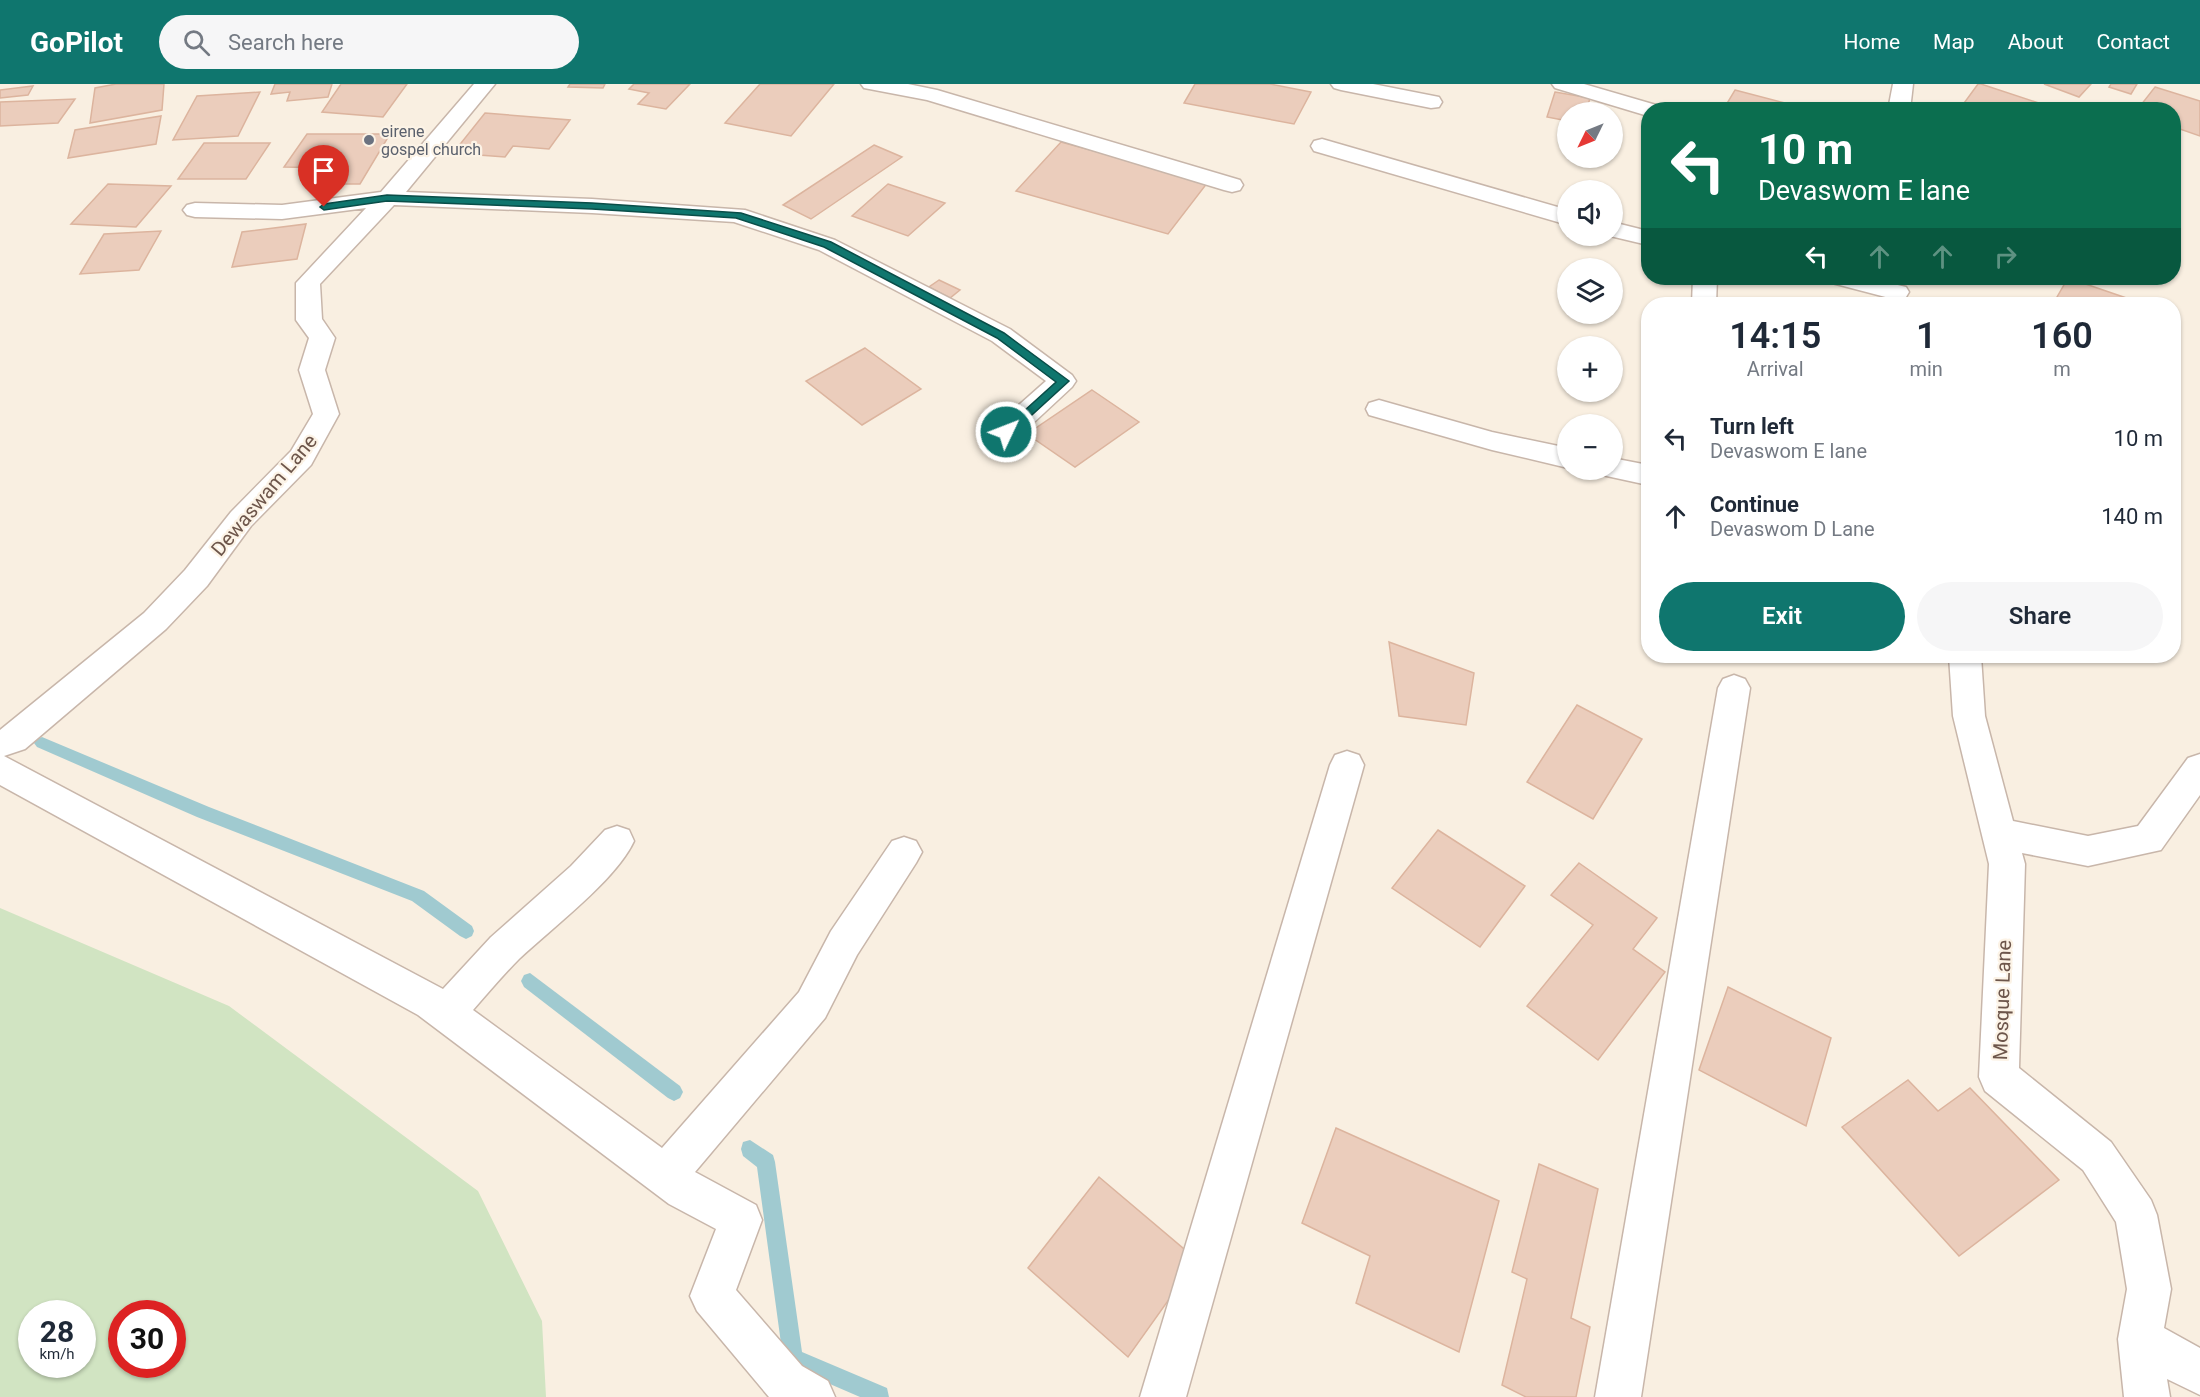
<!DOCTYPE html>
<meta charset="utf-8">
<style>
body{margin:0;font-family:Roboto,sans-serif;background:#f6f6f7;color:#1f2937;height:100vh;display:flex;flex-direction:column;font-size:22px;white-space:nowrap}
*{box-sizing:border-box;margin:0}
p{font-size:20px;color:#747a83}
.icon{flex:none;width:33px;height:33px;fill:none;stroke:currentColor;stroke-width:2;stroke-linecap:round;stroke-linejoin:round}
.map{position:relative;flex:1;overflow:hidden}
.sheet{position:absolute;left:1641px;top:213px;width:540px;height:366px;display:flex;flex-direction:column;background:#fff;border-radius:24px;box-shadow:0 2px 4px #0004}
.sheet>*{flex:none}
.hud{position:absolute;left:1641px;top:18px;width:540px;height:183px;border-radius:24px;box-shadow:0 2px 4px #0004;background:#0b6e4f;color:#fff;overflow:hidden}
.needle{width:39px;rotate:227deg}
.controls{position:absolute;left:1557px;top:18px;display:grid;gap:12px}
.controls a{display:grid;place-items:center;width:66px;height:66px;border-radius:50%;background:#fff;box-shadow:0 2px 4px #0004;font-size:30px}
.speed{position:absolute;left:18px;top:1216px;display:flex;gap:12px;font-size:30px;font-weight:700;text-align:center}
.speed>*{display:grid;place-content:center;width:78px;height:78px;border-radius:50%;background:#fff;box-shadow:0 2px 4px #0004;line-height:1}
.speed small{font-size:15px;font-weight:400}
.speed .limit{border:9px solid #d22;background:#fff;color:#111}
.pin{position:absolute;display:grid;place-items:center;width:51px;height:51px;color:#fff;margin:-62px -26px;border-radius:50% 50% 50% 0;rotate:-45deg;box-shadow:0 0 6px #0007}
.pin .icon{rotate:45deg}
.me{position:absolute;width:66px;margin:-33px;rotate:47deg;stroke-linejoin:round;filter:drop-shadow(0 0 4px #0008)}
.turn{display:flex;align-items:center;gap:21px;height:126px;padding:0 18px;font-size:27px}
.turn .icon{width:78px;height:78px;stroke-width:2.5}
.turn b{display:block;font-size:42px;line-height:51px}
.lanes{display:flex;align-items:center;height:57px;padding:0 18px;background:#0003;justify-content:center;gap:30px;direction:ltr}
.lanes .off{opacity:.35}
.eta{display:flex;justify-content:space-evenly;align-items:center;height:102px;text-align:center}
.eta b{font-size:36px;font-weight:600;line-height:42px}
.cta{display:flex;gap:12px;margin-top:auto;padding:12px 18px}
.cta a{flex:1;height:69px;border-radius:36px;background:#0f766e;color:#fff;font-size:24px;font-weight:600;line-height:69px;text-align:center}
.cta a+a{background:#f6f6f7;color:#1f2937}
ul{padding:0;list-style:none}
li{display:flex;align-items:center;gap:18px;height:78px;padding:0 18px}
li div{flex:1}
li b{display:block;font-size:22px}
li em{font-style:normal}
header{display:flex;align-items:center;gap:36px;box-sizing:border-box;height:84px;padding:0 30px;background:#0f766e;color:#fff}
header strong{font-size:28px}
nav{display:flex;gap:33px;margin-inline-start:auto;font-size:21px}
.search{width:420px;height:54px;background:#f6f6f7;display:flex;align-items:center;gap:15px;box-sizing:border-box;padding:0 21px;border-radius:33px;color:#747a83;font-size:22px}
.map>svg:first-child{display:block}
.green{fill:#d1e4c2;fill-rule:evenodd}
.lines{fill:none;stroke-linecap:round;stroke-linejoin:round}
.stream{fill:#a0cad0;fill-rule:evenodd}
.building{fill:#ebcdbc;stroke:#dcb49e;stroke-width:1.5}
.minor-casing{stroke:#c8b6aa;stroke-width:3}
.minor{fill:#fff;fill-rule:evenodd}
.route{fill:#0f766e;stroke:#0a4d48;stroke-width:1.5}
.worship-dot{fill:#6b7280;stroke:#fcf3e6;stroke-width:2}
.labels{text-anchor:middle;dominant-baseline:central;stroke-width:4.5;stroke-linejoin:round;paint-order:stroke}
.far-worship-label{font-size:16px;fill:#5b616d;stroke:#fcf3e6;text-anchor:start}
.street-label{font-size:20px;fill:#6d564b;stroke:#fcf3e6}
</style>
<header>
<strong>GoPilot</strong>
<div class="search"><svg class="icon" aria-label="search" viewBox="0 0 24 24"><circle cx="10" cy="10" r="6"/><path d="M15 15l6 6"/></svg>Search here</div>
<nav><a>Home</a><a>Map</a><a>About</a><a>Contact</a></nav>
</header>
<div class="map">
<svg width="2200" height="1313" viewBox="0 0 2200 1313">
<rect width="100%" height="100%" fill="#f9efe1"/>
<path class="green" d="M0 824 229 922 478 1107 542 1237 546 1313H0ZM32 1230H82V1281H32ZM122 1230H172V1281H122Z"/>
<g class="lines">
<g class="stream">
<path d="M42 653 209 723 424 807 472 842 474 847 472 852 466 855 460 852 412 817 197 733 37 663 34 659 37 655Z"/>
<path d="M530 889 680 1002 683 1008 680 1014 674 1017 668 1014 524 903 521 897 524 891Z"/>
<path d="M750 1056 773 1071 775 1078 802 1268 887 1304 889 1313H860L786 1281 783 1274 757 1083 743 1072 741 1065 743 1058Z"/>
</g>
</g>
<g class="building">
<path d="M116 0H164L162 26 90 39 95 4Z"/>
<path d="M275 0H332L328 13 287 17 290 8 271 10Z"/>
<path d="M341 0H407L383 33 322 28Z"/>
<path d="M570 0H605L603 4 568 3Z"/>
<path d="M634 0H690L666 25 638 20 649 9 629 5Z"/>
<path d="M760 0H834L791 52 725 39Z"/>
<path d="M1195 0H1270L1311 8 1294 40 1184 19Z"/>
<path d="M1978 0H1981L2060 26H1959Z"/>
<path d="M2044 0H2091L2079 13Z"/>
<path d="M2111 0H2137L2131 10 2109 3Z"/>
<path d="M33 2 28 11 0 14V6Z"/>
<path d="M2155 3 2200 17V52L2174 43V26H2137Z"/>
<path d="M1735 6 1785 19 1781 26H1723Z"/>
<path d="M260 8 238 52 173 56 197 12Z"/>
<path d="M1555 8 1590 14 1586 28H1568V37L1547 33Z"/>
<path d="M75 15 58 39 0 42V18Z"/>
<path d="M485 29 570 36 549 65 513 62 505 73 453 69Z"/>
<path d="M161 32 156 60 68 74 75 46Z"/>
<path d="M307 50H390L360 100H325L336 84 284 83Z"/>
<path d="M1061 58 1208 98 1168 150 1016 107Z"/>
<path d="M204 59H270L246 95H178Z"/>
<path d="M874 61 902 73 811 135 783 121Z"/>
<path d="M108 100 171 102 136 143 71 140Z"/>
<path d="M888 100 945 119 908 152 852 132Z"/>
<path d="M306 140 297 175 232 183 242 148Z"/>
<path d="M161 147 139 186 80 190 104 150Z"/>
<path d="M2068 194 2144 220H2053Z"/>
<path d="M939 196 960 206 950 214 929 203Z"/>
<path d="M865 264 921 305 862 341 806 297Z"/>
<path d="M1092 306 1139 338 1075 383 1027 350Z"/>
<path d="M1389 558 1474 589 1466 641 1399 632Z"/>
<path d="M1577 621 1642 655 1593 735 1527 698Z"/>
<path d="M1438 746 1525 802 1480 863 1392 804Z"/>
<path d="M1579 779 1657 834 1633 865 1665 888 1598 976 1527 922 1593 841 1551 811Z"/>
<path d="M1728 903 1831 954 1806 1042 1699 986Z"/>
<path d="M1908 996 1938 1027 1970 1004 2059 1096 1959 1172 1842 1043Z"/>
<path d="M1336 1044 1499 1117 1459 1268 1356 1219 1370 1172 1302 1139Z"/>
<path d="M1539 1080 1598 1105 1571 1234 1590 1243 1576 1313H1526L1502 1301 1527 1195 1512 1188Z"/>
<path d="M1099 1093 1197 1176 1128 1273 1028 1184Z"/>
</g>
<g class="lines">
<g class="minor-casing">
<g id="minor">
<path d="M474 0H495L406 108 592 115 745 126 835 156 1010 245 1072 291 1076 297 1072 303 1016 355 1006 357 996 355 992 348 996 341 1046 297 992 257 819 166 734 138 592 129 394 121 320 200 322 235 335 254 325 286 339 330 311 381 251 442 207 502 166 545 25 665 4 672 443 905 491 853 571 782 605 746 617 742 629 746 634 757C616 796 552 844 519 875 503 891 488 909 473 926L662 1064 799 908 831 847 892 757 904 753 916 757 922 768 916 779 857 871 825 934 695 1088 756 1121 762 1136 736 1206 802 1282 828 1297 835 1313H769L697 1227 690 1212 716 1145 669 1120 418 931 0 701V646L144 529 185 486 231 428 291 367 313 330 299 286 309 254 296 236V199L366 124 282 135 195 133 187 131 183 126 187 121 195 119 282 121 381 108Z"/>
<path d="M861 0H908L937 6 1240 96 1243 101 1240 106 1232 108 1224 106 927 16 864 4Z"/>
<path d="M1331 0H1373L1439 13 1442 18 1439 23 1431 24 1341 6 1334 4Z"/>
<path d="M1552 0H1584L1656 21 1658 26H1648V32L1555 4Z"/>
<path d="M1893 0H1913L1910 26H1888Z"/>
<path d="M1322 55 1568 126V141L1314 67 1311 62 1314 57Z"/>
<path d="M1612 138 1648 147V161L1610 152H1612Z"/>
<path d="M1693 194H1717L1716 220H1692Z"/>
<path d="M1829 194H1869L1906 203 1909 208 1906 213 1897 216 1832 199Z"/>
<path d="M1379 316 1492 348 1568 364V384L1492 366 1369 331 1366 325 1369 319Z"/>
<path d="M1612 374 1648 381V401L1602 391 1599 386H1612Z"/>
<path d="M1949 572H1981L1985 632 2013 737 2088 752 2138 742 2188 674 2200 670V711L2161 766 2088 782 2022 769 2025 780 2019 984 2111 1058 2151 1116 2157 1131 2171 1205 2164 1244 2200 1264V1311L2167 1295 2170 1313H2124L2118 1255 2127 1205 2116 1138 2083 1086 1985 1007 1979 993 1989 780 1953 632Z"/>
<path d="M1734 591 1745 595 1750 604 1641 1313H1595L1718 604 1723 595Z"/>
<path d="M1347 667 1359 671 1364 681 1186 1313H1140L1330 681 1335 671Z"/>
</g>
</g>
<use href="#minor" class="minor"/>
</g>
<path class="route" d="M387 111 592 119 741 129 831 158 1004 249 1069 297 1010 351H1003V346L1056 298 997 254 824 163 736 134 592 125 387 117 324 126 320 123 324 120Z"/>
<circle class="worship-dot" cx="369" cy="56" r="6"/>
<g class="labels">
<g class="far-worship-label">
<text x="381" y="47">eirene<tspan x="381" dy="18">gospel church</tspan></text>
</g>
<g class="street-label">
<text transform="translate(264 411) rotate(-50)">Dewaswam Lane</text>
<text transform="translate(2002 916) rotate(-88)">Mosque Lane</text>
</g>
</g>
</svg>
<div class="controls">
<a><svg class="needle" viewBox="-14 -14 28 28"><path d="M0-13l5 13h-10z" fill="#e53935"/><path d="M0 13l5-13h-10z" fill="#747a83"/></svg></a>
<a><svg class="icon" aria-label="sound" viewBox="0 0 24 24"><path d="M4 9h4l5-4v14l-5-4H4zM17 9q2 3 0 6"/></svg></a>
<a><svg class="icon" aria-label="layers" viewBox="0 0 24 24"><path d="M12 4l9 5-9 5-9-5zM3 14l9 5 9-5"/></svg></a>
<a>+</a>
<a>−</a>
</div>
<div class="speed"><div>28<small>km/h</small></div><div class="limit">30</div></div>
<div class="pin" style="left:324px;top:123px;background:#d93025"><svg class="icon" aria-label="arrive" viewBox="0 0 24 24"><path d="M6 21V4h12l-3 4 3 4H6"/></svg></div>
<svg class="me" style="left:1006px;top:348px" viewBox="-20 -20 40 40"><circle r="17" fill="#0f766e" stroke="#fff" stroke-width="3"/><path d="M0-11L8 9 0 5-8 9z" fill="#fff"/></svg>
<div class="hud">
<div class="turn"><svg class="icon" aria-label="left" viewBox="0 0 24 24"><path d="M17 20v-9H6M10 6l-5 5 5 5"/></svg><div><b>10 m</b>Devaswom E lane</div></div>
<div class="lanes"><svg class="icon" aria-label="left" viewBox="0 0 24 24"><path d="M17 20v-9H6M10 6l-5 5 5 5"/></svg><svg class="icon off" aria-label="ahead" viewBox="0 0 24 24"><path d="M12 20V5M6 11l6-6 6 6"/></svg><svg class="icon off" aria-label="ahead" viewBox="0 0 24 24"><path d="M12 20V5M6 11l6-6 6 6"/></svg><svg class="icon off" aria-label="right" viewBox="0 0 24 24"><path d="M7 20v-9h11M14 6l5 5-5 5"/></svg></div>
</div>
<section class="sheet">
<div class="eta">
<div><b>14:15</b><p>Arrival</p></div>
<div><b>1</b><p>min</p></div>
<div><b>160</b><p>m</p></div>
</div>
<ul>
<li><svg class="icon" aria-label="left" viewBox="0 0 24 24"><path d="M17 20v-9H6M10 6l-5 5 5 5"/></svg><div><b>Turn left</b><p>Devaswom E lane</p></div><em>10 m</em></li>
<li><svg class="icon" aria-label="ahead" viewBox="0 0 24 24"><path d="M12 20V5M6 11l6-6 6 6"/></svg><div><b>Continue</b><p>Devaswom D Lane</p></div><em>140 m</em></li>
</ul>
<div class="cta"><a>Exit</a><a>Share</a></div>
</section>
</div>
